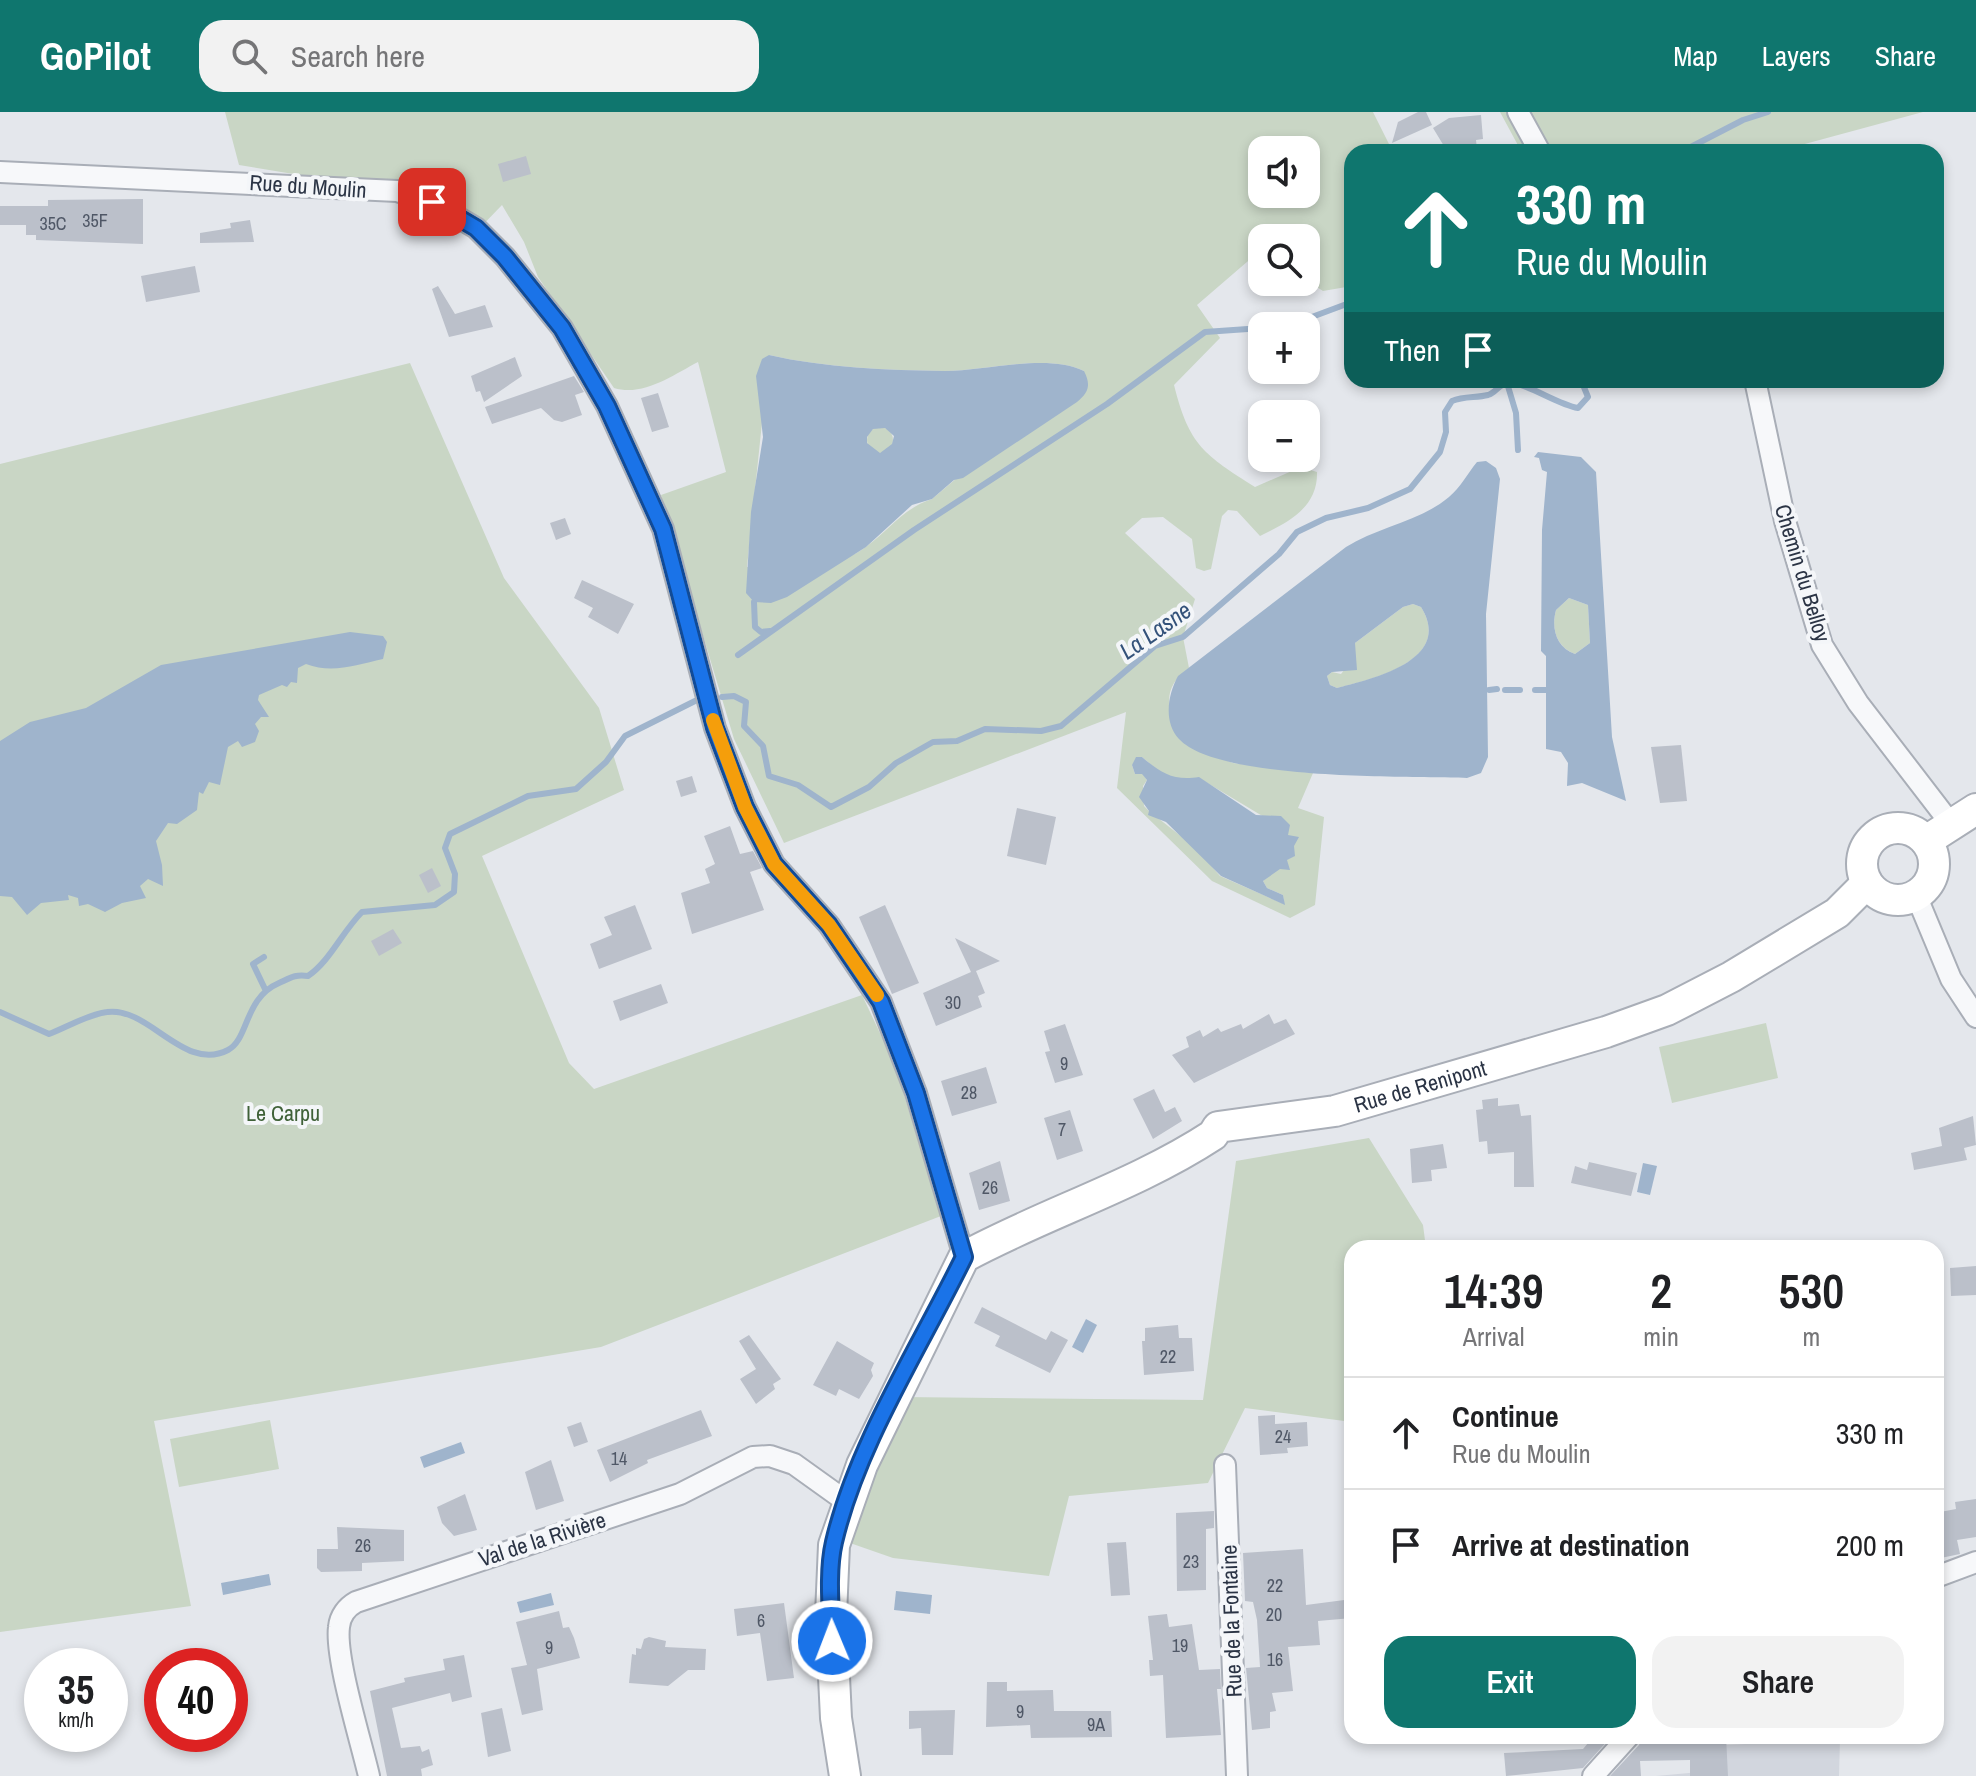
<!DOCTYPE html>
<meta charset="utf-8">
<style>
body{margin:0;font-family:"Archivo Narrow",sans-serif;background:#f2f2f2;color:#202124;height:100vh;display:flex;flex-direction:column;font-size:30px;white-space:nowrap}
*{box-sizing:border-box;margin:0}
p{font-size:26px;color:#757577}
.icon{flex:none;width:44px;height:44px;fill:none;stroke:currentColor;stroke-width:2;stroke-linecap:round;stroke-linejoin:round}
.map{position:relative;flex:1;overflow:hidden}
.side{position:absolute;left:1344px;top:1128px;width:600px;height:504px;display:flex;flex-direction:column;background:#fff;border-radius:24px;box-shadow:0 4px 12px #0003}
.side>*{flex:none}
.banner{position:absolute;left:1344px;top:32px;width:600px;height:244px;border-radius:24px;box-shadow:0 4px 12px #0003;background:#0f766e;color:#fff;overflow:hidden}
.fabs{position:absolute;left:1248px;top:24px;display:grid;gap:16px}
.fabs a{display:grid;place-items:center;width:72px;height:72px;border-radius:16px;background:#fff;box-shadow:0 4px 12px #0003;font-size:40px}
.speed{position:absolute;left:24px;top:1536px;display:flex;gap:16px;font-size:40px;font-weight:700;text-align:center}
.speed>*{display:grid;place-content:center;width:104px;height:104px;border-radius:50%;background:#fff;box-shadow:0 4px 12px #0003;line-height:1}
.speed small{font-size:20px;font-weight:400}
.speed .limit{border:12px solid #d22;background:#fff;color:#111}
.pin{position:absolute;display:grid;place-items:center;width:68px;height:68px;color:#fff;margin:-34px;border-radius:16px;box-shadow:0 4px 12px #0006}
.me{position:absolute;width:88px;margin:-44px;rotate:359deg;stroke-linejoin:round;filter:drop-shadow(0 0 6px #0008)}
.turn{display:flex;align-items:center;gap:28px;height:168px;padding:0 40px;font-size:36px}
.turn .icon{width:104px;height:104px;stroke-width:2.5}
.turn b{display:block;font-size:56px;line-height:68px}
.then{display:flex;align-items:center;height:76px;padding:0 40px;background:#0003;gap:16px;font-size:30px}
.eta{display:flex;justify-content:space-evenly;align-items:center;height:136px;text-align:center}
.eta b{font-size:48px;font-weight:600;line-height:56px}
.action{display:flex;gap:16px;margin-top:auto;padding:16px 40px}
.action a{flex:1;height:92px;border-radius:24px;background:#0f766e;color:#fff;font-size:32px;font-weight:600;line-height:92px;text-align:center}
.action a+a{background:#f2f2f2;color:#202124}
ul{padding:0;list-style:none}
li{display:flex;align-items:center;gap:24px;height:112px;padding:0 40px;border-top:2px solid #e0e0e0}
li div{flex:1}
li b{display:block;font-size:30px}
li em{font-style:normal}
header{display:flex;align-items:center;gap:48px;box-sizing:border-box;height:112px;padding:0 40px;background:#0f766e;color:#fff}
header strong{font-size:38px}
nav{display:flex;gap:44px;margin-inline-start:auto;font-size:28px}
.search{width:560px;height:72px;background:#f2f2f2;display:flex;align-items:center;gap:20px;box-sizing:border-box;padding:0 28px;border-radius:24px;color:#757577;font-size:30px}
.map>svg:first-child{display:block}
.built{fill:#d2d6de}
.green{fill:#c9d6c5;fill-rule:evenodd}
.water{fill:#9fb4cc;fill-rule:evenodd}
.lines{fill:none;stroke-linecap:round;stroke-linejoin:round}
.stream{stroke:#9fb4cc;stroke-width:6}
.building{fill:#bbc0ca}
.street-casing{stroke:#a9aeb7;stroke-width:24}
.secondary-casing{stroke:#a9aeb7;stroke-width:34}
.street{stroke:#f7f8fa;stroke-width:20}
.secondary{stroke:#fff;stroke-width:30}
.route-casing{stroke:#114b97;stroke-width:20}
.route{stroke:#1a73e8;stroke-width:14}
.slow{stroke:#f59e0b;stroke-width:14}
.labels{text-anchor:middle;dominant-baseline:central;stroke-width:8;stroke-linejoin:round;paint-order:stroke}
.number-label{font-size:18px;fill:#4f5766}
.street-label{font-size:22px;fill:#2b3445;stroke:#f4f6f9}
.park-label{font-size:22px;fill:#3f6138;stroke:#f4f6f9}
.water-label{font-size:24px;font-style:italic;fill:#34527a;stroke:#f4f6f9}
</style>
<header>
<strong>GoPilot</strong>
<div class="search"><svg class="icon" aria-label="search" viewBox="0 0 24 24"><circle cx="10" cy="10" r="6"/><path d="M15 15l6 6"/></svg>Search here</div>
<nav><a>Map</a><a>Layers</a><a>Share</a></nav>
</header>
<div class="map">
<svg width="1976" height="1664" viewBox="0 0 1976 1664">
<rect width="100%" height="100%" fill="#e4e7ec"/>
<path class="built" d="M1840 1627 1839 1664H1656L1700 1660 1726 1633Z"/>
<g class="green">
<path d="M225 0H1373L1393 40H1352V174L1323 179 1306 168V126H1262V137L1197 193 1220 226 1174 273C1189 334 1205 343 1255 375L1301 355 1317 360C1318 395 1289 410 1260 424L1237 399 1228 398 1222 404 1211 457 1204 459 1196 456 1192 427 1163 405 1142 406 1125 421 1195 487 1183 525 1189 556C1156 580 1171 603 1186 632L1233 651 1313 661 1298 696 1324 705 1315 793 1290 806 1212 769 1117 676 1126 600 784 731 734 627 661 383 726 360 698 250C673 263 643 285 614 276L538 165 524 130 502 93 475 121 372 75 239 53ZM1262 38H1306V82H1262ZM769 243C826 256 886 258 945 259 986 259 1047 241 1084 259L932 387C904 396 890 417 867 434 834 460 787 453 747 455ZM1142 645 1161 661 1180 668 1199 666 1286 718 1287 748 1263 769 1267 776 1283 783 1284 792 1220 764 1196 736 1149 699 1144 694 1143 674 1147 668 1142 661 1135 662 1132 653Z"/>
<path d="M1500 0H1923L1775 40H1513L1520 37Z"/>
<path d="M410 251 504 466 599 596 624 678 482 744 569 951 594 977 862 883 895 953 941 1104 601 1235 154 1309 191 1494 0 1520V352Z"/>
<circle cx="880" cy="328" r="13"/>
<path d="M1569 486 1588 493 1590 531 1575 542C1556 535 1551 516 1556 498Z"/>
<path d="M1413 492 1421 495C1454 548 1374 567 1337 576L1330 573 1327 564 1332 560 1341 562 1354 546 1355 531 1403 495Z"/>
<path d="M1766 911 1778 966 1672 991 1659 935Z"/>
<path d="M1369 1026 1423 1113 1426 1136H1352V1310L1245 1296 1208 1371 1069 1384 1049 1464 893 1446 850 1431 902 1285 1203 1288 1236 1049Z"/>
<path d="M270 1308 279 1357 179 1375 170 1327Z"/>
</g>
<g class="water">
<path d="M769 243C826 256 886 258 945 259 987 259 1047 241 1084 259 1091 273 1089 280 1077 290L963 366 954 368 932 387 912 393 866 435 787 485 771 491 754 490 746 481 751 400 763 325 756 264 762 247ZM885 316 894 324 892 332 880 341 867 331V325L873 317Z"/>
<path d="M1538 340 1581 345 1596 360 1612 625 1626 689 1582 671 1567 674 1568 651 1561 640 1546 637V544L1541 539 1542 418 1547 360 1542 358 1539 346 1534 345ZM1569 486 1588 493 1590 531 1575 542C1556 535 1551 516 1556 498Z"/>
<path d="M1486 349 1496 356 1500 367 1486 502 1488 645 1481 661 1467 666C1408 664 1218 669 1179 627 1163 610 1168 582 1178 564L1346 435C1378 415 1421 409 1449 385 1461 375 1467 362 1477 350ZM1413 492 1421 495C1454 548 1373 567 1337 576L1330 573 1327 564 1332 560 1357 558 1355 531 1403 495Z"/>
<path d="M350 520 383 524 387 530 383 547C356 553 332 562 306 552L298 556 297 571 291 570 287 575 282 573 259 583 258 588 269 605H261L255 612 259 619 255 630 242 635 238 629 228 635 220 673 209 670 203 682 199 680 197 698 177 712 168 711 156 729 162 753 163 774 148 767 140 774 146 786 122 791 105 800 88 792 79 794 78 786 68 783 69 788 41 791 27 803 12 785 0 784V629L30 610 86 596 161 553Z"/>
<path d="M1136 645H1142C1161 661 1173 669 1199 665L1256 703 1281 704 1290 713 1288 723 1299 725 1294 734 1295 744 1287 748 1290 758 1280 757 1263 769 1267 776 1283 783 1285 793 1221 764 1166 710 1148 703 1149 699 1139 685 1147 668 1142 662H1135L1132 653Z"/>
<path d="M1643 1051 1657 1054 1650 1083 1637 1080Z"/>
<path d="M1086 1207 1097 1213 1083 1241 1072 1235Z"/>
<path d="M461 1330 465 1341 424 1356 420 1345Z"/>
<path d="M269 1462 271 1473 223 1483 221 1471Z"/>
<path d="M896 1479 932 1483 930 1502 894 1498Z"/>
<path d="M551 1481 554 1493 520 1501 517 1490Z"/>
</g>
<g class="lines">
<g class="stream">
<path d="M1681 40 1743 8 1768 0"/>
<path d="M1268 214 1290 212 1293 207 1301 209 1352 190"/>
<path d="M1507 271 1516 301 1518 338"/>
<path d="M754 490 755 515 761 520 770 519"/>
<path d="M738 543 914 418 1107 292 1205 220 1262 216"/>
<path d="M1489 578 1497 577"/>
<path d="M1505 578H1520"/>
<path d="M1535 578H1547"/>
<path d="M722 585 734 584 746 590 744 614 763 634 769 664 798 673 831 695 869 675 896 651 933 630 957 629 985 617 1041 619 1061 614 1155 534 1183 525 1279 442 1297 420 1326 406 1368 396 1410 377 1440 340 1446 320 1445 300 1452 289C1464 284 1476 286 1488 283 1497 280 1499 271 1509 271 1528 271 1556 292 1578 296L1588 285 1581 268"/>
<path d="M264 845 253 852 265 877"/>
<path d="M0 900 49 922C67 915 89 902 107 900 149 894 184 961 228 938 249 927 244 886 279 871 290 866 295 862 308 864 330 849 342 820 362 800L435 793 454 780 455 762 445 736 450 722 528 684 576 677 606 650 625 624 695 589"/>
</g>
</g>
<g class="building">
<path d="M1418 0H1426L1432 13 1392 31 1398 10Z"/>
<path d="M1481 3 1483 27 1476 28 1477 37 1447 39 1433 16 1449 6Z"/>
<path d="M526 44 531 62 503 70 498 52Z"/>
<path d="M143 87V132L36 128V123H26V113H0V94H48V88Z"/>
<path d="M250 108 254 130 200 131V121L231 116 230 111Z"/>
<path d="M195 154 200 180 146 190 141 164Z"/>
<path d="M438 174 455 202 485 193 493 215 449 225 432 177Z"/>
<path d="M515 245 522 264 484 290 480 279 476 280 471 264Z"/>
<path d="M574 264 584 280 575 283 582 303 562 310 554 308 541 296 492 312 485 295Z"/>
<path d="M658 281 669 315 652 320 641 286Z"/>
<path d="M565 406 571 422 556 428 550 411Z"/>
<path d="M582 468 634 492 618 522 588 505 593 496 574 486Z"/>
<path d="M1681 633 1687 689 1660 691 1651 635Z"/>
<path d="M692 664 697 680 681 685 676 669Z"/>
<path d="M1017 696 1056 705 1046 753 1007 744Z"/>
<path d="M730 714 740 742 753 739 762 756 750 760 764 798 692 822 681 781 710 771 705 757 715 752 704 724Z"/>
<path d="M432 756 441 774 428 781 419 763Z"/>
<path d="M635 793 652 837 599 857 590 832 612 823 604 805Z"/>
<path d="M885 793 919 871 892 882 859 805Z"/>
<path d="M393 817 402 831 379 844 371 829Z"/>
<path d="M955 826 1000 849 976 859 985 881 978 884 982 895 936 914 923 881 971 860Z"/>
<path d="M661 872 668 891 620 909 613 889Z"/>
<path d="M1269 902 1274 912 1286 907 1295 922 1194 971 1172 943 1189 935 1186 925 1200 918 1203 925 1218 916 1221 920 1241 912 1243 917Z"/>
<path d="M1065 912 1083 963 1055 971 1045 940 1050 939 1044 919Z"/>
<path d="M986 955 997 991 952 1004 941 969Z"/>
<path d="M1154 977 1165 1000 1175 995 1182 1009 1153 1027 1133 987Z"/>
<path d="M1498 986V994L1519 992 1521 1004 1531 1003 1534 1075H1514V1040L1488 1042 1487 1029 1479 1030 1476 998 1483 997 1482 988Z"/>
<path d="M1070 998 1083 1039 1057 1048 1044 1006Z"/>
<path d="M1973 1004 1976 1033 1964 1036 1967 1048 1914 1058 1911 1041 1942 1034 1939 1016Z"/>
<path d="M1443 1032 1447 1056 1431 1058 1432 1069 1412 1071 1410 1037Z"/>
<path d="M1000 1049 1010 1089 979 1098 969 1061Z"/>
<path d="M1589 1050 1637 1061 1631 1084 1571 1071 1575 1054 1587 1058Z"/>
<path d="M1976 1154V1183L1951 1184 1950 1156Z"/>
<path d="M982 1195 1046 1228 1051 1219 1068 1228 1050 1261 995 1234 1000 1224 974 1211Z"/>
<path d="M1178 1213 1179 1226H1192L1194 1259 1144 1263 1142 1229H1145V1216Z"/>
<path d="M749 1223 781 1267 773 1272 775 1277 756 1292 740 1267 756 1257 739 1229Z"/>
<path d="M837 1229 874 1251 871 1258 873 1264 859 1287 839 1277 836 1284 813 1273Z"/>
<path d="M701 1298 712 1324 647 1348 648 1351 610 1370 597 1338Z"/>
<path d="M1275 1303V1312L1307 1310 1308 1334 1287 1336 1288 1341 1260 1343 1258 1304Z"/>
<path d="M581 1310 588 1330 574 1335 567 1315Z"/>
<path d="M551 1348 564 1389 536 1398 525 1360Z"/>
<path d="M465 1382 477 1418 454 1424 442 1411 437 1395Z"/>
<path d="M1976 1387V1425L1957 1428 1960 1442 1936 1447V1406L1941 1405 1940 1400 1956 1397 1955 1390Z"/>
<path d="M1214 1399V1416L1206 1417V1478L1177 1479 1176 1401Z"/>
<path d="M337 1415 404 1418V1449L362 1451V1459L321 1460 317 1456V1437H338Z"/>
<path d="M1126 1430 1130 1483 1111 1484 1107 1431Z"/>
<path d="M1303 1437 1306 1493 1352 1487V1506L1318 1509 1320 1533 1288 1535 1293 1579 1272 1581 1276 1599 1270 1600V1616L1252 1618 1246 1556 1260 1555 1257 1508 1253 1490 1245 1489 1243 1441Z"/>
<path d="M784 1491 794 1566 767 1569 760 1521 737 1524 734 1497Z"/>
<path d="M559 1499 563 1516 569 1515 574 1526 580 1546 537 1557 543 1598 522 1603 511 1556 527 1553 516 1510Z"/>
<path d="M1167 1502 1169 1515 1192 1512 1199 1558 1220 1557 1221 1577H1217L1221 1623 1166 1626 1163 1563 1150 1564 1149 1548H1153L1148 1504Z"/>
<path d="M649 1525 666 1529 665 1535 706 1537 705 1558H688L668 1574 629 1571 632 1542 636 1543V1536L641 1537 644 1527Z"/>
<path d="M464 1543 472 1585 452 1590 450 1581 392 1596 401 1636 420 1634 422 1640 429 1637 433 1653 421 1657 422 1664H387L370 1579 405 1570 404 1566 445 1558 443 1547Z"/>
<path d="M987 1570H1007V1579L1053 1578 1054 1599H1111L1112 1625 1031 1626 1030 1613 986 1615Z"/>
<path d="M502 1596 511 1639 488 1645 481 1601Z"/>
<path d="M955 1598 953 1643H922L921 1616 909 1617V1599Z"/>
<path d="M1594 1624H1612L1583 1656 1506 1664 1504 1641 1583 1637Z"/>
<path d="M1642 1624H1726L1728 1664H1690V1648L1640 1649 1641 1664H1610L1639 1633Z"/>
</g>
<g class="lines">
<g class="street-casing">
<g id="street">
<path d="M1518 0 1540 40"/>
<path d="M0 60 397 79 432 90 476 116 505 145 562 216 607 294 663 417 715 616 745 695 774 752 829 813 881 890 916 981 964 1145"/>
<path d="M1755 268 1785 409 1822 533 1858 591 1951 712"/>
<path d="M1916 783 1951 867 1976 905"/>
<path d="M1225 1353 1237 1664"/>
<path d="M1936 1465 1976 1450"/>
<path d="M369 1664C361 1629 335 1546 339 1515 340 1504 347 1495 356 1490L680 1382 753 1345 770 1344 794 1352 847 1390"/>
<path d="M1593 1664 1629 1624"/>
</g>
</g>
<g class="secondary-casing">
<g id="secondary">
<circle cx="1898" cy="752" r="36"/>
<path d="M1926 729 1976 697"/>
<path id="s1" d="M845 1664 836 1606 831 1503 834 1433 862 1353 964 1145C1045 1101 1135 1074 1213 1023L1218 1015 1335 999 1606 920 1667 898 1731 865 1837 801 1867 771"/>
</g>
</g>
<use href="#street" class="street"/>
<use href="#secondary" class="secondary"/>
</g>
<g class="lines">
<g class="route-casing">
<path id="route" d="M432 90 476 116 505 145 562 216 607 294 663 417 715 616 745 695 774 752 829 813 881 890 916 981 964 1145C920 1235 857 1332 834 1430 827 1460 831 1498 832 1529"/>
</g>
<use href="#route" class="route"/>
<path class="slow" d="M713 608 745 695 774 752 829 813 877 883"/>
</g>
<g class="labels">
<g class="number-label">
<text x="95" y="108">35F</text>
<text x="53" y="111">35C</text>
<text x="953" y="890">30</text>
<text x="1064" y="951">9</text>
<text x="969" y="980">28</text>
<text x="1062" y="1017">7</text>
<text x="990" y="1075">26</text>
<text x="1168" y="1244">22</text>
<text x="1283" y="1324">24</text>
<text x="619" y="1346">14</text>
<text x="363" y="1433">26</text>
<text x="1191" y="1449">23</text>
<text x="1275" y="1473">22</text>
<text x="1274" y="1502">20</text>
<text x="761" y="1508">6</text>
<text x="1180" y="1533">19</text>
<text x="549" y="1535">9</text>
<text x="1275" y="1547">16</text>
<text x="1020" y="1599">9</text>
<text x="1096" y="1612">9A</text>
</g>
<g class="street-label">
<text transform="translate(308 74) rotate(4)">Rue du Moulin</text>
<text transform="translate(1803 461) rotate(73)">Chemin du Belloy</text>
<text stroke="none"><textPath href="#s1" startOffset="1042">Rue de Renipont</textPath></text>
<text transform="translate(542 1427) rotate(-18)">Val de la Rivière</text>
<text transform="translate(1231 1509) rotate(-92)">Rue de la Fontaine</text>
</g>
<g class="park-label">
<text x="283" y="1001">Le Carpu</text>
</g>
<g class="water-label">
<text transform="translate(1155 518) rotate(-35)">La Lasne</text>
</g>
</g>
</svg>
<div class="fabs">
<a><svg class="icon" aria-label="sound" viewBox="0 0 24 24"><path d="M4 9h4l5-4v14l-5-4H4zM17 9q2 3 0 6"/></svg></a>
<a><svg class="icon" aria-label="search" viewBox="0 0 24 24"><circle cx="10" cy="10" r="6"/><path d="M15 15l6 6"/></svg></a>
<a>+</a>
<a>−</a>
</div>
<div class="speed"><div>35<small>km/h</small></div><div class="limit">40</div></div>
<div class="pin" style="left:432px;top:90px;background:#d93025"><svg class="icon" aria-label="arrive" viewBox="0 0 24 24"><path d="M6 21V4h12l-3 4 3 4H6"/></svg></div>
<svg class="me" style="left:832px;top:1529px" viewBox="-20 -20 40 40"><circle r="17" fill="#1a73e8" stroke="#fff" stroke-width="3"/><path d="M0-11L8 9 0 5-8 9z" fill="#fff"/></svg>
<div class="banner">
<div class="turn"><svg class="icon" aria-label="ahead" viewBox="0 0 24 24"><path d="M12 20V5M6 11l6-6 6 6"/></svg><div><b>330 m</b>Rue du Moulin</div></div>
<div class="then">Then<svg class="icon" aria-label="arrive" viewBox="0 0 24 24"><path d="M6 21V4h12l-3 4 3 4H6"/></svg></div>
</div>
<section class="side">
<div class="eta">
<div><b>14:39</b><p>Arrival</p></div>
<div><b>2</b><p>min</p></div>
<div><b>530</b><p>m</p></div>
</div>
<ul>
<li><svg class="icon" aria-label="ahead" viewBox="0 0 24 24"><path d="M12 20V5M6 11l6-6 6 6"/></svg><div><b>Continue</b><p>Rue du Moulin</p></div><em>330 m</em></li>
<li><svg class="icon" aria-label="arrive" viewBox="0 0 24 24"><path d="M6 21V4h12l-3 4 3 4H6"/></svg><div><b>Arrive at destination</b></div><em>200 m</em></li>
</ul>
<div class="action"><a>Exit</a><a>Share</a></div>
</section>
</div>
